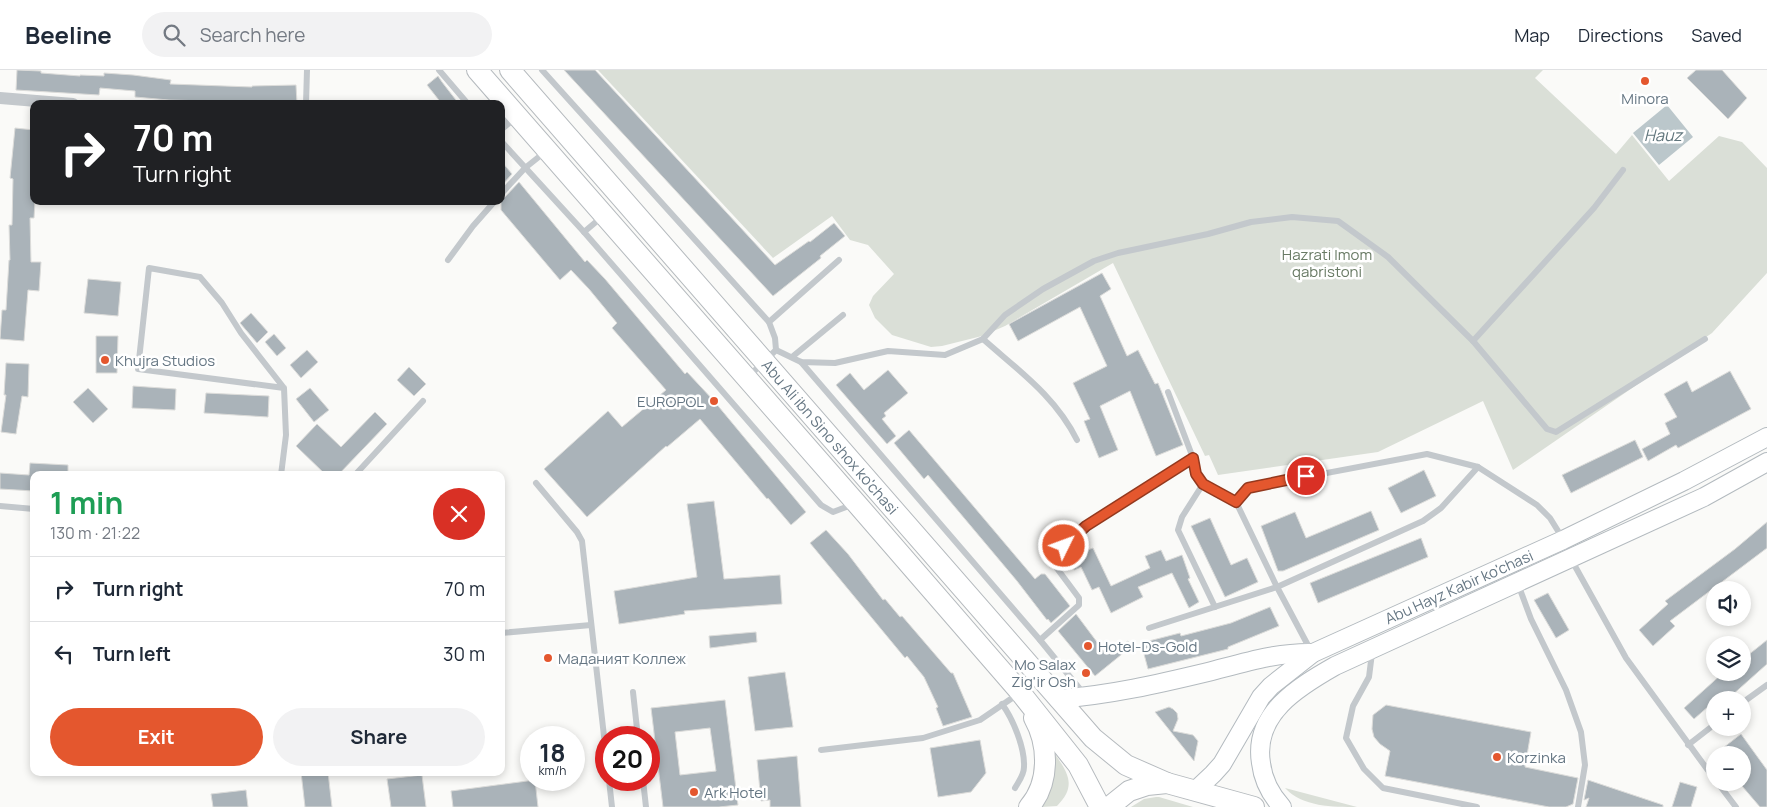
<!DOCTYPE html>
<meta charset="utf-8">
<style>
body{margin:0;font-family:Manrope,sans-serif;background:#f2f2f3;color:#1f2937;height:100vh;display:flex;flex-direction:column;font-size:19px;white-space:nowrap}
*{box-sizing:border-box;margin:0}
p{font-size:16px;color:#747a83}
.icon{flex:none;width:28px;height:28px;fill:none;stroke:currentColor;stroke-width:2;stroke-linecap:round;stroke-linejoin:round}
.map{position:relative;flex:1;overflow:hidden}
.details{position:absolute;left:30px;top:401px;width:475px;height:305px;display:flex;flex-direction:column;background:#fff;border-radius:10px;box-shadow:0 2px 8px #0003}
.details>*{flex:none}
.hud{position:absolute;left:30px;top:30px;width:475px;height:105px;border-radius:10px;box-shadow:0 2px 8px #0003;background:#202124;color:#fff;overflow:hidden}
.controls{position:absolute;left:1706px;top:511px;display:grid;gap:10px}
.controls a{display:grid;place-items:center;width:45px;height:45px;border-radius:50%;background:#fff;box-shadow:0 2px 8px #0003;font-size:25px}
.speed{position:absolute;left:520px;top:656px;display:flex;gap:10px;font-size:25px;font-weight:700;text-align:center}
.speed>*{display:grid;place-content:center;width:65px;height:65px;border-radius:50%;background:#fff;box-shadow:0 2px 8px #0003;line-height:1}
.speed small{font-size:12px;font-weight:400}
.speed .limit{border:8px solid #d22;background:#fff;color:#111}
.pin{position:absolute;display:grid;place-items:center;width:42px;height:42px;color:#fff;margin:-21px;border:2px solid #fff;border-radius:50%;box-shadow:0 1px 5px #0007}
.me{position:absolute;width:55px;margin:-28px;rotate:48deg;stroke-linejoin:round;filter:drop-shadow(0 0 4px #0008)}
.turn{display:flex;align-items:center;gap:18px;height:105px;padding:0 20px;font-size:22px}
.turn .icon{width:65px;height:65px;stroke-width:2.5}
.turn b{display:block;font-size:35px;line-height:42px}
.round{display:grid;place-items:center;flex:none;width:52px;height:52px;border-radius:26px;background:#f2f2f3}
.summary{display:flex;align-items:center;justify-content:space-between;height:85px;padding:0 20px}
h1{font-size:30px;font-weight:700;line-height:38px;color:#1e9e55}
.button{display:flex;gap:10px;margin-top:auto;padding:10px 20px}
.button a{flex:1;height:58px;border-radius:30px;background:#e4572e;color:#fff;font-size:20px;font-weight:700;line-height:58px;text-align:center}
.button a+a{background:#f2f2f3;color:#1f2937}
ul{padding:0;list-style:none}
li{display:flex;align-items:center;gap:15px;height:65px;padding:0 20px;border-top:1px solid #e0e1e3}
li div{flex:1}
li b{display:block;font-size:19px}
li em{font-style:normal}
header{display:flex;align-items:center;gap:30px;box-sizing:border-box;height:70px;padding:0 25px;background:#fff;border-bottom:1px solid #e0e1e3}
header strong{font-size:24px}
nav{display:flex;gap:28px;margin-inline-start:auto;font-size:18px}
.search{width:350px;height:45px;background:#f2f2f3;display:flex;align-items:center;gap:12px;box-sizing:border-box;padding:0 18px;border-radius:28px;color:#747a83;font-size:19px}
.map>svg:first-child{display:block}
.green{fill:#dadfd7}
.water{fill:#bbc7cb}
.building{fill:#aab3b9;stroke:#dcdcda;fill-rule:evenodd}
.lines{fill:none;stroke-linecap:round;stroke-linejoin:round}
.secondary-casing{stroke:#b3babf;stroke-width:20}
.primary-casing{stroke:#b5babe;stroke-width:22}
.lane{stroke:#c3c8cc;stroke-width:6}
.street{stroke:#c3c8cc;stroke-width:12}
.secondary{stroke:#fff;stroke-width:18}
.primary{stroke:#fff;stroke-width:20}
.route-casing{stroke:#94391e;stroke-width:12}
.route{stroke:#e4572e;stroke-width:9}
.poi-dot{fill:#e4572e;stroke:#fff;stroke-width:2}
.labels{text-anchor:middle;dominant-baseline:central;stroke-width:5;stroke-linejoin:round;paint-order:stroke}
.poi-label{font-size:15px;fill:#657683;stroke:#fff;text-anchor:start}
.park-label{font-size:15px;fill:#687a64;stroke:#fff}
.street-label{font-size:15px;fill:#657683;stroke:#fff}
.water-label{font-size:16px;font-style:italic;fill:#60757c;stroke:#fff}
</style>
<header>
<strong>Beeline</strong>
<div class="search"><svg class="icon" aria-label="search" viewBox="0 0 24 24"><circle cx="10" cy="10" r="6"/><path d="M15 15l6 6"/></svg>Search here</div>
<nav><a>Map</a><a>Directions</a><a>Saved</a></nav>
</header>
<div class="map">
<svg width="1767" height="737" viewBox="0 0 1767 737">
<rect width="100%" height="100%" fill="#fafaf8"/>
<g class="green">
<path d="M598 0H1543L1535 8 1616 84 1632 65 1669 111 1719 66 1742 72 1767 98V203L1712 263 1513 400 1483 331 1378 382 1218 405 1209 385 1205 386 1113 193 1005 256 982 266 942 276 931 277 892 265 875 248 869 235 873 226 894 204 868 175 850 170 832 146 773 188Z"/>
<path d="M1053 681C1067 702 1078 715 1057 736L1041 737Z"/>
<path d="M1285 718 1357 737C1333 737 1302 737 1285 718Z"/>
<path d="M1156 727H1159L1193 737H1131L1144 729Z"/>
</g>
<path class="water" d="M1667 35 1693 67 1659 95 1633 63Z"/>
<g class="building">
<path d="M17 0 41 1V3L80 6V5L104 6V3L133 5 171 10 170 14 252 17V16L296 15 297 34H209V31L169 30 135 27V21L100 18 99 25 16 20Z"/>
<path d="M564 0H595L775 195 809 171 810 172 834 153 845 166 820 186 821 188 773 226Z"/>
<path d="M1696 0H1722L1747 28 1728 49 1687 8Z"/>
<path d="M438 6 442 12 459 34H442L427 15Z"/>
<path d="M15 58 34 60 35 131 34 148H30L31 192H41L39 221 28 220 24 271 0 269 2 240H6L9 190H10L9 155H12L13 109 10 108Z"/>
<path d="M501 91 512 104 501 116Z"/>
<path d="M519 112 585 192 587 190 605 209 685 304 687 302 714 331 806 442 791 455 768 428 767 429 700 349 667 377 666 376 587 447 544 399 608 341 622 357 666 320 612 258 617 253 589 219 571 200 560 210 501 140V129L505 127Z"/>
<path d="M1102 203 1111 219 1100 226 1127 286 1138 280 1155 314 1158 313 1183 375 1156 386 1130 321 1100 336 1118 380 1099 388 1084 351 1090 349 1073 313 1107 296 1080 237 1018 271 1009 254Z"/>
<path d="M88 209 121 212 118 246 84 243Z"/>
<path d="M251 243 268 262 257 273 240 253Z"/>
<path d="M274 264 286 278 277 286 265 272Z"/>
<path d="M96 266H118L117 303H96Z"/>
<path d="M307 280 318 292 301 308 290 295Z"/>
<path d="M6 293 29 294 28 327 22 326 16 364 1 362 6 325H4Z"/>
<path d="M409 297 426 314 414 326 397 310Z"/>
<path d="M888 300 908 323 884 343 886 346 882 349 896 366 887 374 836 315 850 303 864 320Z"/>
<path d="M1730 301 1751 339 1678 378 1676 375 1648 391 1642 379 1670 364 1665 353 1677 347 1664 324 1687 311 1692 322Z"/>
<path d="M133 316 176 319 175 340 132 338Z"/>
<path d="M88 318 108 339 93 353 73 332Z"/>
<path d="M310 318 329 340 314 352 296 329Z"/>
<path d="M206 323 269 326 268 347 204 343Z"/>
<path d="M375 342 387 354 338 405H326L296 376 317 354 341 377Z"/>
<path d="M909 360 1035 509 1041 504H1045L1070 536 1051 553 1048 549 1047 550 1017 511 928 405 924 409 894 373Z"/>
<path d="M1635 370 1643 387 1571 423 1562 405Z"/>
<path d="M30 393 68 395V405H34V421L0 419V403L29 405Z"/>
<path d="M1424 400 1436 426 1401 443 1388 418Z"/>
<path d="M714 431 724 509 780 505 782 534 684 541 685 544 619 554 614 521 697 507 687 434Z"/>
<path d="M1371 441 1379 460 1283 501H1278L1261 456 1295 442 1306 468Z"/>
<path d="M1210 448 1231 495 1247 488 1258 512 1225 527 1191 456Z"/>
<path d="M1767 452V478L1670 551 1675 556 1653 576 1639 560 1668 534 1665 531 1735 479Z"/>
<path d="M826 460 848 484 883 530 885 529 900 547 902 546 951 603H953L972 647 943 656 936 638 938 637 924 607 907 586 905 588 810 473Z"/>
<path d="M1421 468 1428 487 1318 533 1310 513Z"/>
<path d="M1093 478 1111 516 1150 498 1145 486 1161 480 1166 491 1182 485 1190 508 1188 509 1199 532 1189 538 1172 503 1138 517 1143 527 1111 543 1099 517 1092 520 1081 497 1074 500 1069 487Z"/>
<path d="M1548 523 1569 560 1556 568 1534 530Z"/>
<path d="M1270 537 1279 556 1228 577V579L1148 599 1141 573 1180 563 1181 566 1231 553Z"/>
<path d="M1076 544 1106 584 1128 571 1132 576 1095 606 1058 561Z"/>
<path d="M756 562 757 572 710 578 709 566Z"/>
<path d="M1767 570V594L1730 627 1725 622 1694 649 1684 638 1724 602H1742V590Z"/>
<path d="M785 602 793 657 755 661 748 607Z"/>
<path d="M725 630 738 735 719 737H663L651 638ZM710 658 716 701 680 705 675 662Z"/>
<path d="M1386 635 1531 662 1525 697 1578 708 1573 734 1566 737H1549L1385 706 1390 681 1380 674 1374 667 1372 659 1373 645Z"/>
<path d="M1169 637 1173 639 1177 643 1178 649 1173 661 1193 665 1198 671 1194 691 1155 642Z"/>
<path d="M1741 664 1767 700V737H1760L1742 716V685H1714Z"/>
<path d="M980 670 986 703 971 722 938 727 930 678Z"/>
<path d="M797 686 801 737H770V730L761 731 757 690Z"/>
<path d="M301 702H328L332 737H305Z"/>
<path d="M422 705 426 737H391L387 709Z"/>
<path d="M535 710 538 737H453L451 721Z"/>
<path d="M1588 710 1663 735V737H1586L1589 728 1584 730Z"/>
<path d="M1680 712 1697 717 1691 737H1672Z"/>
<path d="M246 720 248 737H213L211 724Z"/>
</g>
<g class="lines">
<g class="secondary-casing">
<g id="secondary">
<path d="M1058 629C1110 625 1158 614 1208 602 1243 593 1277 582 1313 583"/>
<path d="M1196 720 1213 704 1222 694 1261 627 1271 616 1313 583 1563 470 1684 411 1767 367"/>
<path d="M1282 737C1271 725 1263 710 1261 693 1253 644 1298 617 1335 596L1704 427 1767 392"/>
</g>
</g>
<g class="primary-casing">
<g id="primary">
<path d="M477 0 857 434 1020 622 1078 695 1100 737"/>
<path d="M510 0 1093 668 1126 695 1167 713"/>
<path d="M1029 737C1050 713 1049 675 1034 648"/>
<path d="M1109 737 1129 721 1147 715 1167 713 1254 737"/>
</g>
</g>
<g class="lane">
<path d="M439 0 468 34"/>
<path d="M542 0 769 252"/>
<path d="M306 34 307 0"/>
<path d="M501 71 584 162 821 435 833 442 854 434"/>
<path d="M501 124 525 98 545 82"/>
<path d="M584 162 603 146"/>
<path d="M448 190 473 156 495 131"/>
<path d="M983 269C1019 301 1055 326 1077 370"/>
<path d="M1473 271 1547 359 1556 362 1705 269"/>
<path d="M776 280 801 292 835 293 888 281 945 285 983 269 1005 245 1043 219 1094 191 1118 183 1208 164 1251 152 1292 147 1338 151 1388 187 1473 271 1594 138 1623 100"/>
<path d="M792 287 843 245"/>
<path d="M801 292 1040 570 1084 624"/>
<path d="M749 306 776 280 775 268 769 252 839 190"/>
<path d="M1168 322 1193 388 1196 404 1203 414 1236 432 1277 517 1311 581"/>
<path d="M281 405 286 365 284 318 241 263 222 233 200 207 149 198 138 299 284 318"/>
<path d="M355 405 423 331"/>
<path d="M536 413 577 462 582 471 606 684"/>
<path d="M1203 414 1182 447 1178 460 1215 537"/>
<path d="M1236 432 1248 418 1427 384 1478 397 1537 435 1550 448 1563 469"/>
<path d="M0 436 34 439"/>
<path d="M1571 489 1626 588 1715 710"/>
<path d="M1518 514 1531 549 1566 620 1581 662 1585 695 1578 737"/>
<path d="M1149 558 1277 517 1423 451 1441 438 1478 397"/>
<path d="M501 563 591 555"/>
<path d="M1040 570 1079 535V528L1053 493V486L1086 456 1193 388"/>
<path d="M1372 583 1369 607 1353 636 1346 668 1364 699 1383 718 1477 737"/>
<path d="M633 622 638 668"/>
<path d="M1742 633 1767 615"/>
<path d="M1002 634C1013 649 1025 678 1024 697 1024 705 1019 711 1015 718"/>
<path d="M1688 675 1715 654"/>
<path d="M821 680 923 668 980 650 1018 624"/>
<path d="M609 710 612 737"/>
<path d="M643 710 646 737"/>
<path d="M1717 712 1736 737"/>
</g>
<g class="street">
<path d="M0 28 73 34"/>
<path d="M501 56 515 44"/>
</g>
<use href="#secondary" class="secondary"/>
<use href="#primary" class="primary"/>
</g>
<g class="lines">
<g class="route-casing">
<path id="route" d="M1064 476 1086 456 1193 388 1196 404 1203 414 1236 432 1248 418 1306 406"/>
</g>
<use href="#route" class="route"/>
</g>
<g class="poi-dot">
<circle cx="1645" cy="11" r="5"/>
<circle cx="105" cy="290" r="5"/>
<circle cx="714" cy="331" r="5"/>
<circle cx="1088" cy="576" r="5"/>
<circle cx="548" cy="588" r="5"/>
<circle cx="1086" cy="603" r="5"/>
<circle cx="1497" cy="687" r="5"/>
<circle cx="694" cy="722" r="5"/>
</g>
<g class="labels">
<g class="poi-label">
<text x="1645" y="28" text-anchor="middle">Minora</text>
<text x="115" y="290">Khujra Studios</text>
<text x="704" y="331" text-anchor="end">EUROPOL</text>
<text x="1098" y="576">Hotel-Ds-Gold</text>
<text x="558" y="588">Маданият Коллеж</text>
<text x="1076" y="594" text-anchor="end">Mo Salax<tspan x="1076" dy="17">Zig'ir Osh</tspan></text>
<text x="1507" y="687">Korzinka</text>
<text x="704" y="722">Ark Hotel</text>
</g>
<g class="park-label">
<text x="1327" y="184">Hazrati Imom<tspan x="1327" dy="17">qabristoni</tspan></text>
</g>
<g class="street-label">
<text transform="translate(830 367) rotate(49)">Abu Ali ibn Sino shox ko'chasi</text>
<text transform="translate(1459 517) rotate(-24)">Abu Hayz Kabir ko'chasi</text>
</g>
<g class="water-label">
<text x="1663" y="65">Hauz</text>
</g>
</g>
</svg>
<div class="controls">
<a><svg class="icon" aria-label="sound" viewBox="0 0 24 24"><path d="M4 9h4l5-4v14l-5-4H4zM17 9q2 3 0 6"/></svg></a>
<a><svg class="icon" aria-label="layers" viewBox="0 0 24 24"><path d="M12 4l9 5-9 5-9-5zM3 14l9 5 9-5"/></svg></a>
<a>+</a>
<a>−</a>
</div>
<div class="speed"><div>18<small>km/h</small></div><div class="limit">20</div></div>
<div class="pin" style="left:1306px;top:406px;background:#d93025"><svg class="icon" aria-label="arrive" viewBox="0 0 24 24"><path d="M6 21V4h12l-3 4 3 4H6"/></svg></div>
<svg class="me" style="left:1064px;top:476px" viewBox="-20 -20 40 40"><circle r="17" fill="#e4572e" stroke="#fff" stroke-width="3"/><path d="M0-11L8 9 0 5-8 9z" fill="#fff"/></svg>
<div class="hud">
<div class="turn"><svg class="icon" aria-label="right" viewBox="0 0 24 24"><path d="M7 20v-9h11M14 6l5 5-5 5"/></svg><div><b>70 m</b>Turn right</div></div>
</div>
<section class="details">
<div class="summary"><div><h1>1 min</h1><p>130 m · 21:22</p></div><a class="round" style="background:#d93025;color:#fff"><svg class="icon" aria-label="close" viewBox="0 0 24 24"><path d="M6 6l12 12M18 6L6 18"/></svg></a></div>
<ul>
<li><svg class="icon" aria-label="right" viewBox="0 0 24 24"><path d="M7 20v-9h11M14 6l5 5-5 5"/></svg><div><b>Turn right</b></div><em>70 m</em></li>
<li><svg class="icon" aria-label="left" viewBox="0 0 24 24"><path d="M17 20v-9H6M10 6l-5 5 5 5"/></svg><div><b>Turn left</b></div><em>30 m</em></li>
</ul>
<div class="button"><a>Exit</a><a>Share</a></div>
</section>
</div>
